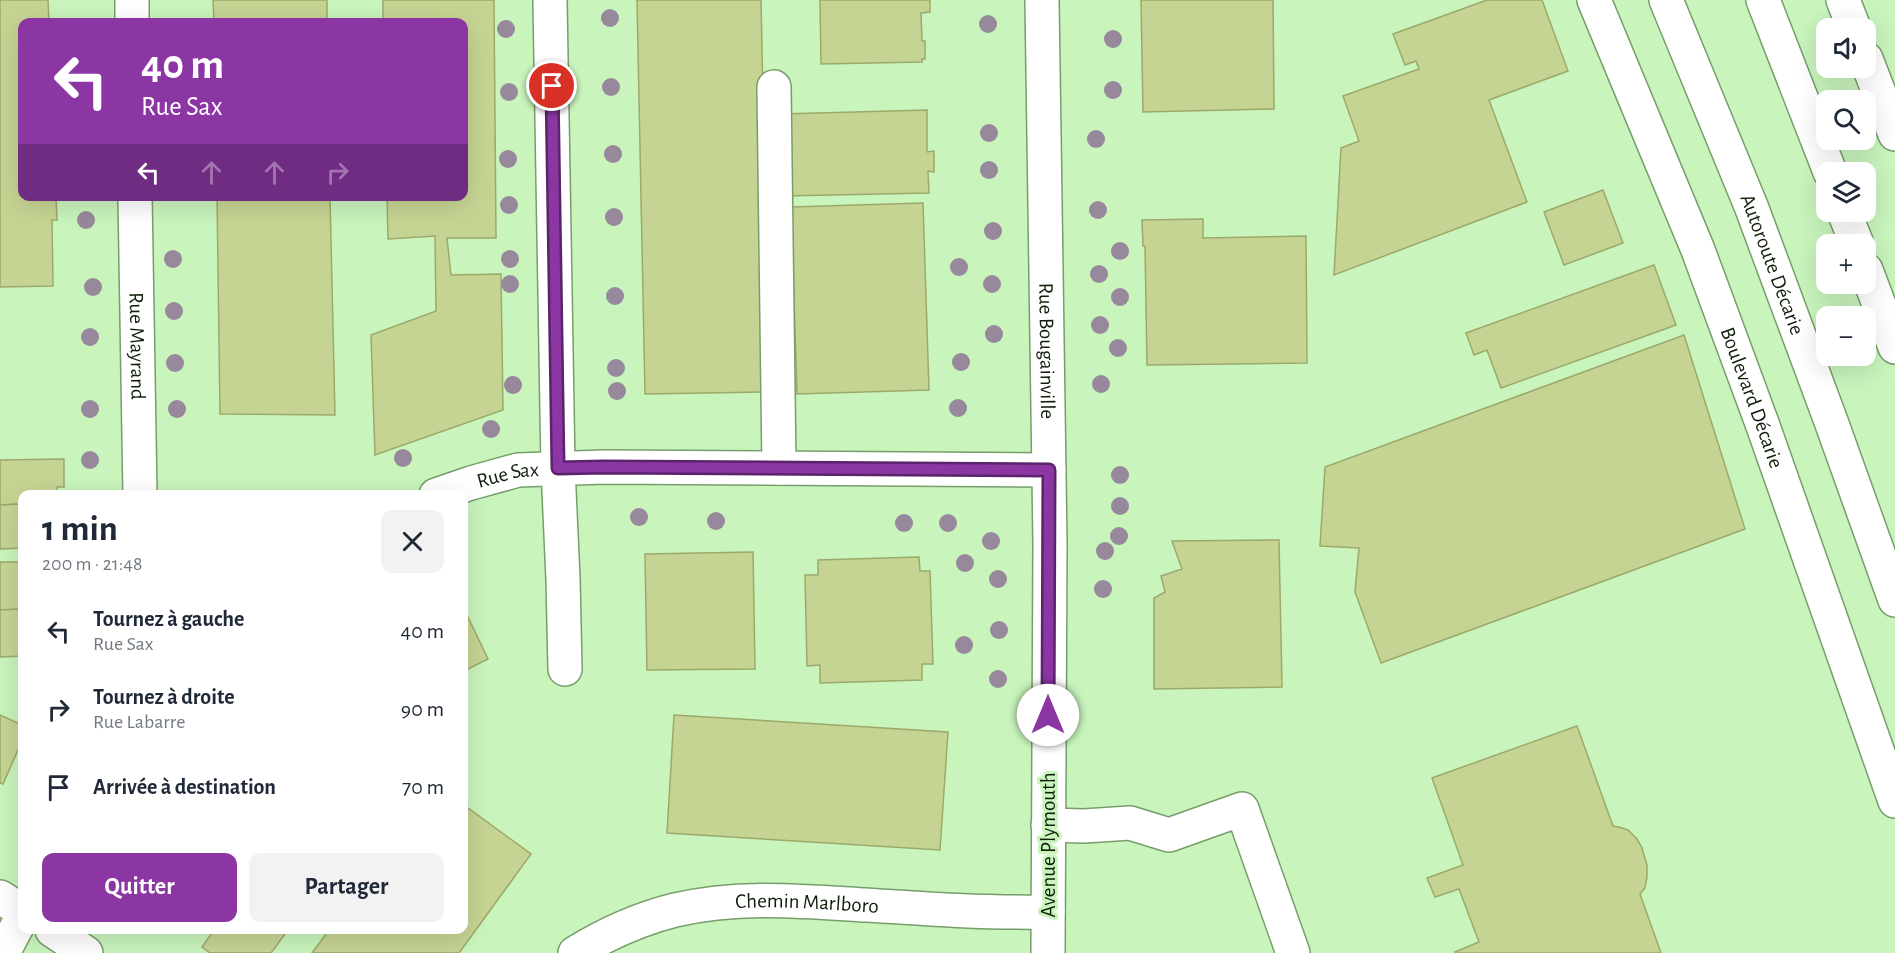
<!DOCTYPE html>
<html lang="fr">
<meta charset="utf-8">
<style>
body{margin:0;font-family:"Alegreya Sans",sans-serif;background:#f2f2f3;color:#1f2937;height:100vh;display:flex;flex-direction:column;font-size:22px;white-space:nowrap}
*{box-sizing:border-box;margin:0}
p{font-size:20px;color:#747a83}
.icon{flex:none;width:33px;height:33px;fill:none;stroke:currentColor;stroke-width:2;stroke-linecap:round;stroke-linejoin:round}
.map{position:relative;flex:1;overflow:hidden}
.sheet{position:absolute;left:18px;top:490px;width:450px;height:444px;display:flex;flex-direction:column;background:#fff;border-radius:12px;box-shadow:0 6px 24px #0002}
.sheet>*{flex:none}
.top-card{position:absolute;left:18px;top:18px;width:450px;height:183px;border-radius:12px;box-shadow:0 6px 24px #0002;background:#8c36a4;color:#fff;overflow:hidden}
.fabs{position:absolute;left:1816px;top:18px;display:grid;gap:12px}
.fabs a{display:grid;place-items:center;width:60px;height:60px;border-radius:12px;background:#fff;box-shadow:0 6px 24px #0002;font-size:30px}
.pin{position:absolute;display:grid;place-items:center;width:51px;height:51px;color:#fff;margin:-26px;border:3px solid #fff;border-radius:50%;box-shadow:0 2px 6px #0007}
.me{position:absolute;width:66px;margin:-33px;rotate:0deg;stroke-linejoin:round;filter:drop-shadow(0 0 4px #0008)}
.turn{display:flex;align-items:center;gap:21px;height:126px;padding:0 24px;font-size:27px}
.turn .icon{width:78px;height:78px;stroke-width:2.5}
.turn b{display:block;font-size:42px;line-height:51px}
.lanes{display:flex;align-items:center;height:57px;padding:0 24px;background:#0003;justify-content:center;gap:30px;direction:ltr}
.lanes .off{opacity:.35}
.round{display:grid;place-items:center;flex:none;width:63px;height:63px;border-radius:12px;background:#f2f2f3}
.overview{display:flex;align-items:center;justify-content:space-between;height:102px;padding:0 24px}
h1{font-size:36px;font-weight:600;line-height:45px}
.button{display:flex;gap:12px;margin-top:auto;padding:12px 24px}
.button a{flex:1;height:69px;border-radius:12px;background:#8c36a4;color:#fff;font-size:24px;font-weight:600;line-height:69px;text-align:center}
.button a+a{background:#f2f2f3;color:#1f2937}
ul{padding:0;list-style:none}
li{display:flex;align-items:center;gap:18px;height:78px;padding:0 24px}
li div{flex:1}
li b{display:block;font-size:22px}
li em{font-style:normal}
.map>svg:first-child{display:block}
.building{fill:#c6d493;stroke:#9ba96a;stroke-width:1.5}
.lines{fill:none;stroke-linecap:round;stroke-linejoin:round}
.minor-casing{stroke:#779e6a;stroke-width:36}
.major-casing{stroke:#779e6a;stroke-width:36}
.highway-casing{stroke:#779e6a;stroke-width:36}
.minor{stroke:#fff;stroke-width:33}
.major{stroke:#fff;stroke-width:33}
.highway{stroke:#fff;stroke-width:33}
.tree{fill:#98889c}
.route-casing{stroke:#5b236b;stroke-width:15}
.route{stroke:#8c36a4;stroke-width:10}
.labels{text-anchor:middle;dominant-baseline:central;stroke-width:6;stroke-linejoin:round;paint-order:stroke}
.street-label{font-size:21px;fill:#101f0b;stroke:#c9f4bc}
</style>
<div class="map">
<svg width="1895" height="953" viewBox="0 0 1895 953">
<rect width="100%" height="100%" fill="#c9f4bc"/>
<g class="building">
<path d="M0 0H48L49 22H22V196H52V199L56 198 57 220H52L53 286 0 287Z"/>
<path d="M213 0H327V22H214Z"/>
<path d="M383 0H494L496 238H447L451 275 501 274 503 410 375 455 371 335 436 311 435 236 388 239 387 196H464V22H383Z"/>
<path d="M637 0H761L769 392 645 394Z"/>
<path d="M820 0H930V12L921 13 922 41H925V59H922V62L821 64Z"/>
<path d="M1141 0H1273L1274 109 1143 112Z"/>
<path d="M1487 0H1542L1568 71 1489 100 1527 202 1334 275 1341 148 1359 141 1343 96 1419 69 1416 61 1405 65 1393 34Z"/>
<path d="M927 110V152L934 151V172L928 171 929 193 783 196 781 114Z"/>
<path d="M1603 190 1623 243 1564 265 1544 212Z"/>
<path d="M217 196H330L335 415 220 414Z"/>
<path d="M923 203 929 390 797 394 791 207Z"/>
<path d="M1203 219V238L1306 236 1307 363 1147 365 1145 246H1143L1142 220Z"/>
<path d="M1654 265 1676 325 1501 388 1487 350 1474 355 1466 333Z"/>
<path d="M1684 335 1745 529 1381 663 1355 592 1359 548 1320 546 1325 467Z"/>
<path d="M64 459V487H57V495H22V504L0 505V460Z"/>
<path d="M22 504V548L0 549V505Z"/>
<path d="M1279 540 1282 687 1154 689V598L1165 592 1161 576 1182 569 1172 541Z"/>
<path d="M753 552 755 669 647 670 645 554Z"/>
<path d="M919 557 920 571H930L933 664H922V680L820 683V665L807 666 805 575H818V560Z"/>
<path d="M0 562H22V609L0 610Z"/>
<path d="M22 609V656L0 657V610Z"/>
<path d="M464 609 488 659 464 671Z"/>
<path d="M0 715 22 725V741L3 784 0 783Z"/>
<path d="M674 715 948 732 940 850 667 833Z"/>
<path d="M1577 726 1613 826 1619 827 1628 830 1637 839 1642 848 1647 865V877L1645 888 1640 894 1661 953H1456L1455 952 1479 942 1459 889 1435 897 1427 878 1463 865 1432 778Z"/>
<path d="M464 805 531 854 459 953H312L329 930H464Z"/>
<path d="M214 930H288L271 953H210L202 947Z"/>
</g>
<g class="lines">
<g class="minor-casing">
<g id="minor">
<path d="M132 0V22"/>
<path d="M550 0 558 468 563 579 565 669"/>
<path id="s1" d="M1042 0 1050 544 1048 953"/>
<path d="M774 87 779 468"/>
<path id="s2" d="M135 196 140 495"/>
<path id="s3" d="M436 495 471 483 518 470 604 467 1049 470"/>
<path d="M1048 825 1084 826 1130 823 1169 835 1242 809 1293 953"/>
<path d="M0 897 22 911"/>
<path d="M52 930 86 953"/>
<path d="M3 953 22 917"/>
<path id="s4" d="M575 953C606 934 639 919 675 910 738 895 802 901 866 905 927 909 987 913 1048 912"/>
</g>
</g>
<g class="major-casing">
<g id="major">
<path id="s5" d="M1594 0 1698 250 1763 426 1895 801"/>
<path d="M1843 0 1854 28"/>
<path d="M1866 59 1895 134"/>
</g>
</g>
<g class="highway-casing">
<g id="highway">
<path id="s6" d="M1666 0 1751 206 1832 424 1895 600"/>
<path d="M1763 0 1830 172"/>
<path d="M1844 212 1857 244"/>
<path d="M1866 270 1895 347"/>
</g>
</g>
<use href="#minor" class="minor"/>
<use href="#major" class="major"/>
<use href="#highway" class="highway"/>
</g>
<g class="tree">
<circle cx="610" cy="18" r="9"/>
<circle cx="988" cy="24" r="9"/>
<circle cx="506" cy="29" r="9"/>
<circle cx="1113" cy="39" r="9"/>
<circle cx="611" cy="87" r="9"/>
<circle cx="1113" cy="90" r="9"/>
<circle cx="509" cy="92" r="9"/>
<circle cx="989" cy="133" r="9"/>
<circle cx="1096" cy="139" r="9"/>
<circle cx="613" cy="154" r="9"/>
<circle cx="508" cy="159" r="9"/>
<circle cx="989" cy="170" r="9"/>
<circle cx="509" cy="205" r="9"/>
<circle cx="1098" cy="210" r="9"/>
<circle cx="614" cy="217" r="9"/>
<circle cx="86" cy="220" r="9"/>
<circle cx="993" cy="231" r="9"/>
<circle cx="1120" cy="251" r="9"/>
<circle cx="173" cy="259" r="9"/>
<circle cx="510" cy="259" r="9"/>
<circle cx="959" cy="267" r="9"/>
<circle cx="1099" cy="274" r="9"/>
<circle cx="510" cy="284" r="9"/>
<circle cx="992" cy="284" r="9"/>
<circle cx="93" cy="287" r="9"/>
<circle cx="615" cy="296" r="9"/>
<circle cx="1120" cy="297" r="9"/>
<circle cx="174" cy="311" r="9"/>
<circle cx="1100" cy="325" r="9"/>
<circle cx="994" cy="334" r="9"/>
<circle cx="90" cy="337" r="9"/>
<circle cx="1118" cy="348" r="9"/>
<circle cx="961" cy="362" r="9"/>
<circle cx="175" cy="363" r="9"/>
<circle cx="616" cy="368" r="9"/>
<circle cx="1101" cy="384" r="9"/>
<circle cx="513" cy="385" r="9"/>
<circle cx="617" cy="391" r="9"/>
<circle cx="958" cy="408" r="9"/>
<circle cx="90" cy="409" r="9"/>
<circle cx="177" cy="409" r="9"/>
<circle cx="491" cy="429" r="9"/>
<circle cx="403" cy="458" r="9"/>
<circle cx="90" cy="460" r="9"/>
<circle cx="1120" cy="475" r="9"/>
<circle cx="1120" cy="506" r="9"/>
<circle cx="639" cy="517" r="9"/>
<circle cx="716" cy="521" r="9"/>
<circle cx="904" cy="523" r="9"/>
<circle cx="948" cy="523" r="9"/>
<circle cx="1119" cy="536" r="9"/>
<circle cx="991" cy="541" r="9"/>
<circle cx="1105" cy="551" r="9"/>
<circle cx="965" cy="563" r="9"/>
<circle cx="998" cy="579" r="9"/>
<circle cx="1103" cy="589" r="9"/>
<circle cx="999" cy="630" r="9"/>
<circle cx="964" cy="645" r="9"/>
<circle cx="998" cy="679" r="9"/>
</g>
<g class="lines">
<g class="route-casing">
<path id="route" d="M552 86 558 468 604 467 1049 470 1048 715"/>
</g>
<use href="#route" class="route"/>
</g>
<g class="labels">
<g class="street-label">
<text stroke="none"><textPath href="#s6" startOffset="285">Autoroute Décarie</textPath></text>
<text stroke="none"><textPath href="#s2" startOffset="150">Rue Mayrand</textPath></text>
<text stroke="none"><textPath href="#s1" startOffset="351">Rue Bougainville</textPath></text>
<text stroke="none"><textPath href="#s5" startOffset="428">Boulevard Décarie</textPath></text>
<text stroke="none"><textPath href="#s3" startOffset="75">Rue Sax</textPath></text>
<text transform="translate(1048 845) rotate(-90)">Avenue Plymouth</text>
<text stroke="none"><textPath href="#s4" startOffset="242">Chemin Marlboro</textPath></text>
</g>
</g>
</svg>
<div class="fabs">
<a><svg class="icon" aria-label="sound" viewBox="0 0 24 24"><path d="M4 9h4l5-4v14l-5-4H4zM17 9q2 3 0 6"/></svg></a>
<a><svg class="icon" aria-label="search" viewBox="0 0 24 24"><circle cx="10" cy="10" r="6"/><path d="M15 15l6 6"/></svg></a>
<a><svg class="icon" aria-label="layers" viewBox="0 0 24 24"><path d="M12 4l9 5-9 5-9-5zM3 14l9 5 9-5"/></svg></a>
<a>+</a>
<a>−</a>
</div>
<div class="pin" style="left:552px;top:86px;background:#d93025"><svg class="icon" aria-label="arrive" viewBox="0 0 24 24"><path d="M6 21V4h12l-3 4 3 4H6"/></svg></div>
<svg class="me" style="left:1048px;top:715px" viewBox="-20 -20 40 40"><circle r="19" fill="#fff"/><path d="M0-13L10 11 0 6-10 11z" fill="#8c36a4"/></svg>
<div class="top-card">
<div class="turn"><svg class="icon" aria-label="left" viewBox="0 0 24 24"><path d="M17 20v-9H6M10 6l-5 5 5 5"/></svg><div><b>40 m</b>Rue Sax</div></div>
<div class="lanes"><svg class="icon" aria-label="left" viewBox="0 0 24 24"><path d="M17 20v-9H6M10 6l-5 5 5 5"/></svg><svg class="icon off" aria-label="ahead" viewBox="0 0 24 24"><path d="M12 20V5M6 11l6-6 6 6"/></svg><svg class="icon off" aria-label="ahead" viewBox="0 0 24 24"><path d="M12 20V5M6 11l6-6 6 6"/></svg><svg class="icon off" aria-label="right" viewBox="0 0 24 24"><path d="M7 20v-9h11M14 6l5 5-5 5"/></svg></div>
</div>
<section class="sheet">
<div class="overview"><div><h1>1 min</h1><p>200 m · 21:48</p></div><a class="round"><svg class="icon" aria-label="close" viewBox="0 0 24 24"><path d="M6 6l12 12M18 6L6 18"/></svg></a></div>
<ul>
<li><svg class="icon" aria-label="left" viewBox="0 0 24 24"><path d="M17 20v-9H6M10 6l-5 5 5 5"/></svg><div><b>Tournez à gauche</b><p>Rue Sax</p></div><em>40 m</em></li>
<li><svg class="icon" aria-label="right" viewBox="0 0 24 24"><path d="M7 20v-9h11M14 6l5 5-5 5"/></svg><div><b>Tournez à droite</b><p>Rue Labarre</p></div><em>90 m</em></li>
<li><svg class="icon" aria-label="arrive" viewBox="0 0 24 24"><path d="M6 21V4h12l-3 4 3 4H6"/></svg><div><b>Arrivée à destination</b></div><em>70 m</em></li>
</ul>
<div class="button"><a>Quitter</a><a>Partager</a></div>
</section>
</div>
